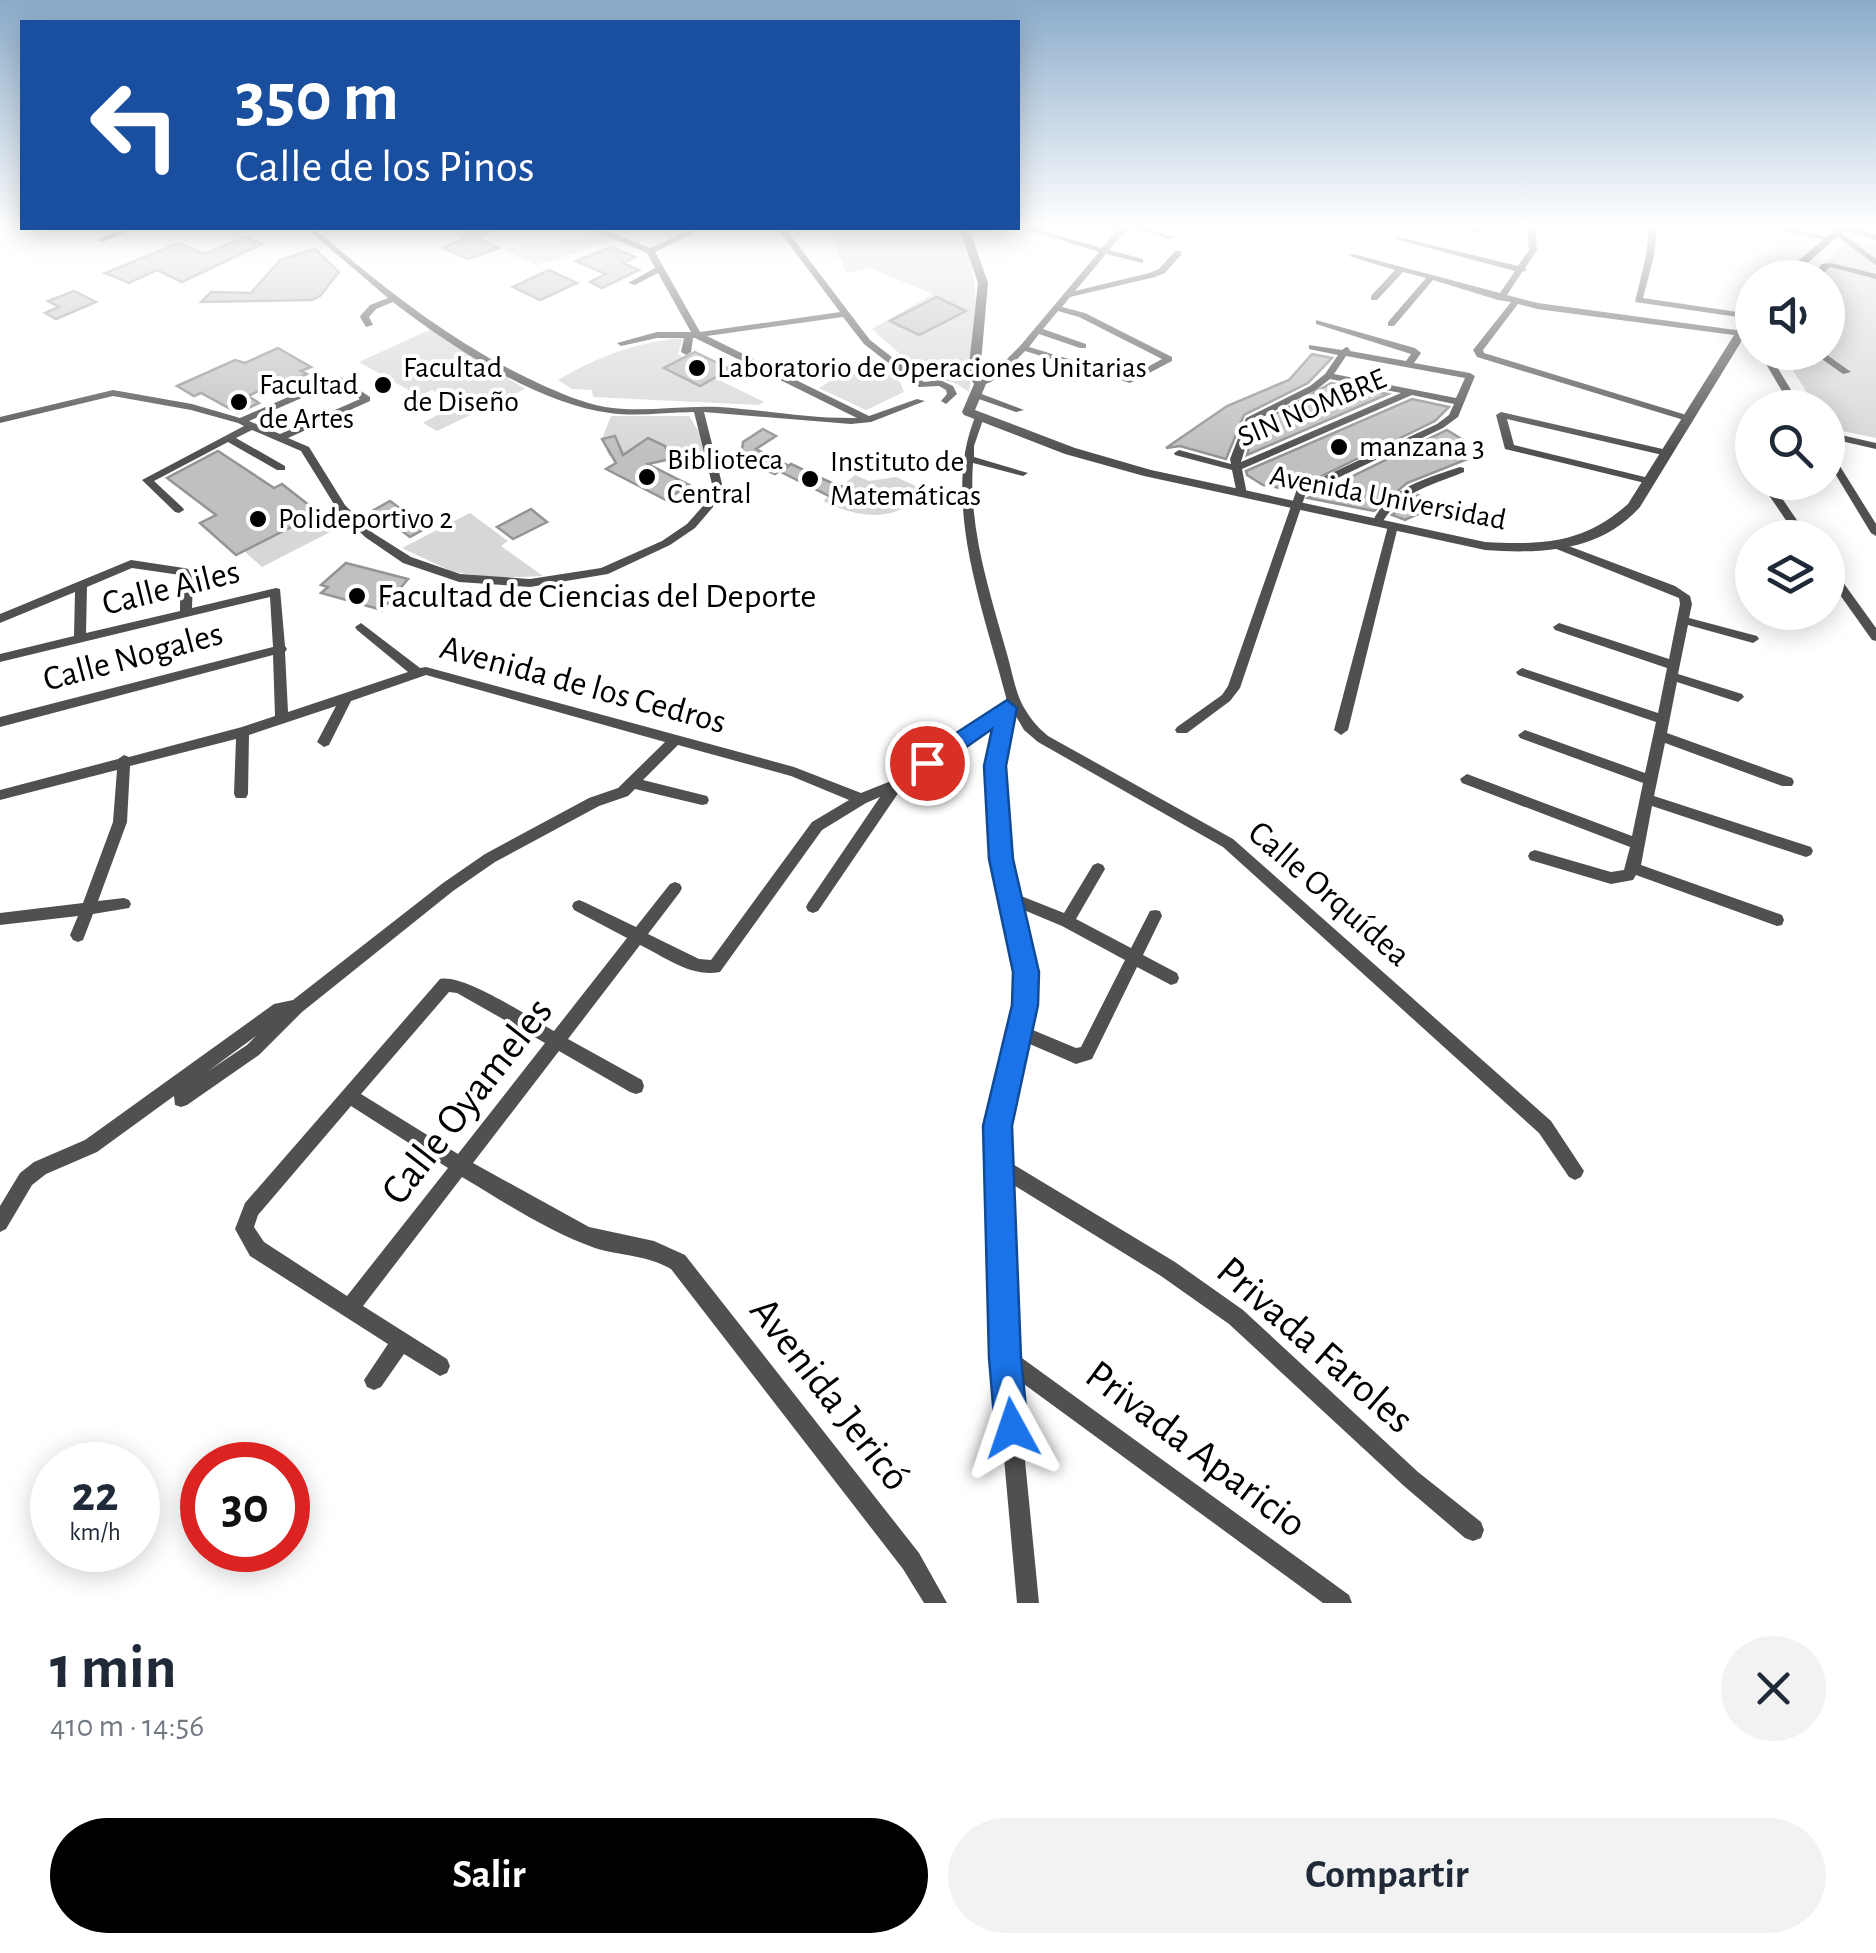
<!DOCTYPE html>
<html lang="es">
<meta charset="utf-8">
<style>
body{margin:0;font-family:"Alegreya Sans",sans-serif;background:#f2f2f3;color:#1f2937;height:100vh;display:flex;flex-direction:column;font-size:38px;white-space:nowrap}
*{box-sizing:border-box;margin:0}
p{font-size:32px;color:#747a83}
.icon{flex:none;width:55px;height:55px;fill:none;stroke:currentColor;stroke-width:2;stroke-linecap:round;stroke-linejoin:round}
.map{position:relative;height:1603px;overflow:hidden}
.panel{display:flex;flex-direction:column;background:#fff;flex:1}
.panel>*{flex:none}
.top-card{position:absolute;left:20px;top:20px;width:1000px;height:210px;border-radius:0px;box-shadow:0 5px 25px #0003;background:#1a4fa0;color:#fff;overflow:hidden}
.tools{position:absolute;left:1735px;top:260px;display:grid;gap:20px}
.tools a{display:grid;place-items:center;width:110px;height:110px;border-radius:50%;background:#fff;box-shadow:0 5px 25px #0003;font-size:50px}
.speed{position:absolute;left:30px;top:1442px;display:flex;gap:20px;font-size:50px;font-weight:700;text-align:center}
.speed>*{display:grid;place-content:center;width:130px;height:130px;border-radius:50%;background:#fff;box-shadow:0 5px 25px #0003;line-height:1}
.speed small{font-size:25px;font-weight:400}
.speed .limit{border:15px solid #d22;background:#fff;color:#111}
.pin{position:absolute;display:grid;place-items:center;width:85px;height:85px;color:#fff;margin:-42px;border:5px solid #fff;border-radius:50%;box-shadow:0 2px 10px #0007}
.me{position:absolute;width:110px;margin:-55px;rotate:355deg;stroke-linejoin:round;filter:drop-shadow(0 0 8px #0008)}
.turn{display:flex;align-items:center;gap:35px;height:210px;padding:0 50px;font-size:45px}
.turn .icon{width:130px;height:130px;stroke-width:2.5}
.turn b{display:block;font-size:70px;line-height:85px}
.round{display:grid;place-items:center;flex:none;width:105px;height:105px;border-radius:52px;background:#f2f2f3}
.summary{display:flex;align-items:center;justify-content:space-between;height:170px;padding:0 50px}
h1{font-size:60px;font-weight:700;line-height:75px}
.primary-button{display:flex;gap:20px;margin-top:auto;padding:20px 50px}
.primary-button a{flex:1;height:115px;border-radius:60px;background:#000;color:#fff;font-size:40px;font-weight:700;line-height:115px;text-align:center}
.primary-button a+a{background:#f2f2f3;color:#1f2937}
.map>svg:first-child{display:block}
.green{fill:#d7d7d7}
.building{fill:#c0c0c0;stroke:#949494;stroke-width:2.5}
.lines{fill:none;stroke-linecap:round;stroke-linejoin:round}
.minor{fill:#505050;fill-rule:evenodd}
.tertiary{fill:#505050;fill-rule:evenodd}
.route{fill:#1a73e8;stroke:#114b97;stroke-width:2.5}
.poi-dot{fill:#000;stroke:#fff;stroke-width:4}
.labels{text-anchor:middle;dominant-baseline:central;stroke-width:8;stroke-linejoin:round;paint-order:stroke}
.far-poi-label{font-size:30px;fill:#000;stroke:#fff;text-anchor:start}
.far-street-label{font-size:30px;fill:#000;stroke:#fff}
.street-label{font-size:35px;fill:#000;stroke:#fff}
.poi-label{font-size:35px;fill:#000;stroke:#fff;text-anchor:start}
.near-street-label{font-size:42px;fill:#000;stroke:#fff}
</style>
<div class="map">
<svg width="1876" height="1603" viewBox="0 0 1876 1603">
<rect width="100%" height="100%" fill="#fff"/>
<g class="green">
<path d="M829 228H962C981 288 978 330 969 392L957 384 920 372 872 329 933 294 870 268 846 273Z"/>
<path d="M602 233 616 239 537 265 506 250C537 238 570 245 602 233Z"/>
<path d="M1849 239 1876 247V438L1828 428V408L1816 407 1782 353 1828 352V278L1810 277Z"/>
<path d="M431 329 525 389 437 431 423 423 457 404 432 390 419 396 359 362Z"/>
<path d="M683 338 678 354 683 357 665 368 700 386 715 378 764 402 759 405 593 397 592 390 572 389 558 380C599 356 636 342 683 338Z"/>
<path d="M867 358 900 382 904 392 866 410 819 388Z"/>
<path d="M611 416H689L704 440 708 460 677 463 670 459C642 465 632 451 609 456L602 439Z"/>
<path d="M855 475 869 481 896 477 929 492C894 522 863 520 823 501Z"/>
<path d="M470 513 508 541 501 546 543 576 495 578 453 572 402 548Z"/>
<path d="M315 515 334 530 262 567 244 551Z"/>
</g>
<g class="building">
<path d="M466 228H497L477 238 499 248 468 259 443 248 465 238Z"/>
<path d="M245 237 262 244 182 282 157 270 129 283 105 273 179 243 205 254Z"/>
<path d="M611 247 635 257 623 263 639 270 602 288 590 282 606 274 576 261Z"/>
<path d="M315 249 339 272 320 296 312 300 201 302 211 292 251 293 280 260Z"/>
<path d="M549 270 577 283 540 300 513 287Z"/>
<path d="M74 291 96 302 56 319 45 313 59 307 48 301Z"/>
<path d="M937 297 966 311 919 335 890 321Z"/>
<path d="M278 348 311 367 301 371 307 374 282 386 276 383 248 396 259 403 238 413 201 393 194 396 177 386 235 360 245 363Z"/>
<path d="M695 352 730 369 700 386 664 368Z"/>
<path d="M1312 354 1332 358 1308 383 1244 415 1226 459 1180 446 1166 448 1227 406 1289 380Z"/>
<path d="M1331 383 1388 394 1247 455 1256 425Z"/>
<path d="M1412 399 1449 407 1435 421 1293 490 1263 485 1247 475 1246 471Z"/>
<path d="M763 429 776 436 756 449 787 465 775 474 741 459 743 442Z"/>
<path d="M1447 430 1463 440 1446 449 1465 460 1407 483 1374 511 1308 498Z"/>
<path d="M615 436 623 455 648 438 665 446 670 459 648 464 689 485 666 500 606 469 616 463 602 439Z"/>
<path d="M218 451 274 488 282 484 319 513 236 555 200 523 216 515 167 478Z"/>
<path d="M791 464 836 485 848 488 835 499 781 472Z"/>
<path d="M1418 495 1436 506 1405 520 1392 515Z"/>
<path d="M390 501 426 528 410 537 374 510Z"/>
<path d="M531 509 547 522 513 539 497 527Z"/>
<path d="M346 563 408 579 382 610 321 593 328 587 321 585Z"/>
</g>
<g class="lines">
<g class="minor">
<path d="M125 228H135L103 242 96 240Z"/>
<path d="M306 228H314C383 288 456 346 540 384 560 393 583 403 605 407 642 413 681 405 719 407 765 410 811 419 857 418L695 338H693L691 352 686 355 681 352 684 338H657L621 346 617 343 657 332H691L658 273 635 285 628 283 655 268 647 253 589 228H599L650 248 694 228H704L655 252 700 332 840 312 777 228H785L870 340 924 382 940 380 953 386 957 394 946 404 941 401 947 394 946 390 939 386 919 387 864 344 843 317 707 336 869 416 917 399 925 401 871 422 851 424 704 412 722 484 713 507 695 528 670 545 608 574 530 587 459 582 403 563 365 537 337 509 301 451 252 430 236 438 285 466V470H277L228 442 154 481 183 508 184 510 179 513 175 512 142 480 244 426 238 423 191 410 113 396 0 423V417L113 390 192 404 240 418 334 377H340L370 397V401L288 438 309 447 345 505 373 533 411 557 460 574 530 579 601 568 662 541 687 524 703 506 712 484 694 412C666 412 637 417 610 413 537 404 450 346 393 302L376 309 369 317 373 325 366 327 360 317 361 315 370 305 388 298ZM336 383 360 399 280 434 249 421Z"/>
<path d="M1022 228H1033L1102 248 1119 228H1127L1109 250 1143 259V263L1106 254 1075 291 1149 273 1159 269 1175 251H1181V255L1165 273 1155 277 1070 297 1062 307 1085 313 1172 357V361L1130 383 1025 351C1010 366 998 384 977 386V382L990 376 1020 346 1099 252ZM1058 311 1079 317 1162 359 1129 377 1029 347 1039 334 1080 348H1086V344L1043 329Z"/>
<path d="M1131 228H1143L1174 237 1170 239Z"/>
<path d="M1463 228H1476L1484 231 1480 233Z"/>
<path d="M1527 228H1535L1537 250 1525 268 1527 270 1522 272 1507 295 1538 303 1743 331 1752 336V342L1741 336 1537 309 1518 304 1483 350 1484 353 1693 417V421H1687L1477 357 1473 350 1511 302 1498 300 1433 280 1394 326H1388V322L1426 278 1403 272 1377 300H1371V296L1395 270 1349 256 1353 254 1500 293 1515 271 1395 239 1399 237 1518 266 1529 250Z"/>
<path d="M1649 228H1657L1654 256 1643 298 1751 314 1752 319 1635 302 1646 256Z"/>
<path d="M1773 228H1786L1834 239 1830 241Z"/>
<path d="M1839 228H1850L1876 235V240Z"/>
<path d="M1838 231 1876 259V265L1835 235 1834 233Z"/>
<path d="M1831 263 1876 274V279L1831 267 1828 268 1820 278H1811L1822 264Z"/>
<path d="M1316 320 1415 348 1421 353 1414 363 1470 373 1475 376 1458 417 1443 428 1306 493 1240 688 1230 701 1187 733H1177L1175 730 1177 727 1222 695 1228 686 1297 489 1437 424 1449 415 1454 404 1412 395 1242 469 1247 494 1242 497 1237 494 1232 470 1175 455 1174 453 1179 450 1231 464 1230 459 1246 418 1310 386 1325 374 1338 355 1309 349V345L1342 350 1346 347 1349 348 1350 351 1406 361 1411 354 1316 324ZM1346 356 1465 378 1456 398 1334 374ZM1330 379 1401 393 1241 462 1253 422 1316 390Z"/>
<path d="M1759 352H1768L1802 408H1792Z"/>
<path d="M1812 352H1823L1851 372 1843 374Z"/>
<path d="M973 393H979L1024 410 1016 412 973 397Z"/>
<path d="M1501 412 1667 450 1672 453 1667 456 1507 419 1514 445 1653 479 1654 481 1649 484 1505 449 1496 415Z"/>
<path d="M976 415 984 417 974 446V457L1028 473 1023 476 973 463C968 528 990 593 1007 654 1012 671 1015 691 1023 706 1030 718 1037 727 1048 736L1233 839 1551 1121 1584 1171 1581 1177 1575 1180 1569 1177 1539 1133 1223 847 1038 742 1024 730 1013 711 1002 766 1008 859 1016 894 1064 913 1093 865 1098 863 1103 865 1105 869 1076 919 1131 948 1150 911 1155 910 1160 911 1162 916 1143 955 1177 973 1179 978 1177 983 1171 985 1137 967 1092 1059 1076 1064 1025 1042 1007 1125 1006 1160 1175 1262 1243 1310 1418 1472 1481 1522 1484 1530 1481 1538 1473 1541 1465 1538 1404 1486 1229 1324 1161 1276 1007 1181 1015 1353 1349 1595 1352 1603H1323L1017 1379 1039 1603H1017L995 1358 988 1165 989 1125 1017 1005 1018 972 994 859 988 766 998 720 901 789 818 911 813 913 808 911 806 907 808 903 880 797 866 803 822 830 720 972C692 978 665 957 640 945L568 1039 642 1080 644 1086 642 1092 636 1094 630 1092 559 1051 473 1163 589 1227 654 1241 685 1255 919 1553 947 1603H924L903 1569 671 1269C647 1255 621 1256 595 1248 549 1232 504 1202 462 1177L363 1306 447 1359 450 1366 447 1373 440 1376 404 1354 381 1387 374 1390 367 1387 364 1380 388 1344 250 1256 235 1229 245 1203 440 979C465 974 530 1018 554 1031L627 938 574 910 572 906 574 902 579 900 584 902 636 927 670 884 675 882 680 884 682 888 680 892 648 934 699 959 711 960 812 822 849 800 791 776 678 745 643 780 707 796 709 800 707 804 702 805 635 789 628 796 599 806 495 862 453 891 302 1012 259 1055 187 1105 181 1107 175 1105 174 1096 97 1152 46 1174 32 1185 6 1229 0 1232V1206L20 1173 34 1162 85 1140 274 1004 293 1000 443 883 485 854 589 798 618 788 665 742 426 675 351 701 329 745 324 747 317 742 336 706 249 735 248 794 246 798H236L234 794 236 739 130 766 127 822 98 901 124 898 129 900 131 904 129 908 93 914 83 940 78 942 73 940 70 935 78 916 0 925V913L83 903 113 822 117 770 0 800V790L118 759 124 755 129 757 242 727 275 716 273 655 0 727V717L273 647 270 597 0 662V654L74 636 75 592 0 623V614L131 560 184 568 188 569 193 579 192 608 276 588 280 589 285 646 287 649 285 652 288 712 408 672 357 630 355 627 361 623 420 668 426 667 794 767 861 793 891 781 1007 701C986 616 939 500 976 415ZM132 568 180 575V611L86 633 87 587ZM1019 908 1062 926 1125 960 1081 1047 1076 1048 1028 1028C1038 980 1030 955 1019 908ZM449 992 457 993 545 1043 458 1154 361 1094ZM256 1036 247 1045 207 1072ZM351 1106 448 1168 347 1296 264 1242 254 1227 258 1215Z"/>
<path d="M1828 432 1876 443V449L1828 438Z"/>
<path d="M1828 452 1833 455 1876 524V536L1871 533 1828 462Z"/>
<path d="M1460 467 1464 468V472C1432 485 1397 493 1381 525H1373L1372 523C1386 489 1427 478 1460 467Z"/>
<path d="M1760 482H1771L1809 538H1798Z"/>
<path d="M1393 523 1398 526 1348 730 1341 735 1334 730 1388 526Z"/>
<path d="M1558 542 1675 586 1690 596 1692 604 1689 618 1757 636 1759 639 1753 643 1688 625 1678 674 1742 694 1744 697 1738 702 1677 682 1667 733 1792 778 1794 782 1792 786H1782L1665 743 1654 796 1811 847 1813 851 1811 855 1806 857 1652 806 1641 865 1782 915 1784 920 1782 925 1777 926 1636 875 1633 880 1611 884 1530 860 1528 856 1530 852 1535 850 1611 872 1624 870 1630 847 1462 783 1460 779 1467 774 1632 836 1643 783 1520 738 1518 735 1525 730 1645 773 1656 722 1518 675 1516 672 1522 668 1658 713 1667 668 1555 630 1553 627 1559 623 1669 659 1680 604 1679 598 1554 548 1552 546Z"/>
<path d="M1828 566 1832 567 1876 628V641L1872 640 1828 578Z"/>
</g>
<g class="tertiary">
<path d="M959 228H969L988 283 980 374 986 384 975 410 1075 448 1151 470 1485 542C1542 545 1583 544 1628 504L1746 316 1752 313V324L1640 507C1600 552 1541 554 1485 550L1144 476 1065 454 964 415 962 412 974 384 968 374 978 283Z"/>
<path d="M1837 228H1848L1790 278H1778Z"/>
</g>
</g>
<linearGradient id="sky" x2="0" y2="1"><stop stop-color="#8aabca"/><stop offset="0.5" stop-color="#fff"/><stop offset="1" stop-color="#fff" stop-opacity="0"/></linearGradient>
<rect width="1876" height="452" fill="url(#sky)"/>
<path class="route" d="M1007 700 1017 708 1006 766 1013 859 1039 972 1038 1005 1012 1126 1021 1358 1028 1428 1023 1440 1012 1445 1000 1440 995 1428 989 1358 983 1126 1012 1005 1013 972 989 859 984 766 992 729 935 769 927 771 916 763 919 757Z"/>
<g class="poi-dot">
<circle cx="697" cy="368" r="10"/>
<circle cx="383" cy="385" r="10"/>
<circle cx="239" cy="402" r="10"/>
<circle cx="1339" cy="447" r="10"/>
<circle cx="647" cy="477" r="10"/>
<circle cx="810" cy="479" r="10"/>
<circle cx="258" cy="519" r="10"/>
<circle cx="357" cy="596" r="10"/>
</g>
<g class="labels">
<g class="far-poi-label">
<text x="403" y="368">Facultad<tspan x="403" dy="34">de Diseño</tspan></text>
<text x="717" y="368">Laboratorio de Operaciones Unitarias</text>
<text x="259" y="385">Facultad<tspan x="259" dy="34">de Artes</tspan></text>
<text x="1359" y="447">manzana 3</text>
<text x="667" y="460">Biblioteca<tspan x="667" dy="34">Central</tspan></text>
<text x="830" y="462">Instituto de<tspan x="830" dy="34">Matemáticas</tspan></text>
<text x="278" y="519">Polideportivo 2</text>
</g>
<g class="far-street-label">
<text transform="translate(1312 408) rotate(-23)">SIN NOMBRE</text>
<text transform="translate(1388 498) rotate(11)">Avenida Universidad</text>
</g>
<g class="street-label">
<text transform="translate(171 588) rotate(-14)">Calle Ailes</text>
<text transform="translate(133 657) rotate(-15)">Calle Nogales</text>
<text transform="translate(583 685) rotate(15)">Avenida de los Cedros</text>
<text transform="translate(1329 894) rotate(41)">Calle Orquídea</text>
</g>
<g class="poi-label">
<text x="377" y="596">Facultad de Ciencias del Deporte</text>
</g>
<g class="near-street-label">
<text transform="translate(467 1101) rotate(-52)">Calle Oyameles</text>
<text transform="translate(1315 1345) rotate(41)">Privada Faroles</text>
<text transform="translate(830 1394) rotate(52)">Avenida Jericó</text>
<text transform="translate(1196 1449) rotate(37)">Privada Aparicio</text>
</g>
</g>
</svg>
<div class="tools">
<a><svg class="icon" aria-label="sound" viewBox="0 0 24 24"><path d="M4 9h4l5-4v14l-5-4H4zM17 9q2 3 0 6"/></svg></a>
<a><svg class="icon" aria-label="search" viewBox="0 0 24 24"><circle cx="10" cy="10" r="6"/><path d="M15 15l6 6"/></svg></a>
<a><svg class="icon" aria-label="layers" viewBox="0 0 24 24"><path d="M12 4l9 5-9 5-9-5zM3 14l9 5 9-5"/></svg></a>
</div>
<div class="speed"><div>22<small>km/h</small></div><div class="limit">30</div></div>
<div class="pin" style="left:927px;top:763px;background:#d93025"><svg class="icon" aria-label="arrive" viewBox="0 0 24 24"><path d="M6 21V4h12l-3 4 3 4H6"/></svg></div>
<svg class="me" style="left:1012px;top:1428px" viewBox="-20 -20 40 40"><path d="M0-17L14 15 0 8-14 15z" fill="#1a73e8" stroke="#fff" stroke-width="4"/></svg>
<div class="top-card">
<div class="turn"><svg class="icon" aria-label="left" viewBox="0 0 24 24"><path d="M17 20v-9H6M10 6l-5 5 5 5"/></svg><div><b>350 m</b>Calle de los Pinos</div></div>
</div>
</div>
<section class="panel">
<div class="summary"><div><h1>1 min</h1><p>410 m · 14:56</p></div><a class="round"><svg class="icon" aria-label="close" viewBox="0 0 24 24"><path d="M6 6l12 12M18 6L6 18"/></svg></a></div>
<div class="primary-button"><a>Salir</a><a>Compartir</a></div>
</section>
